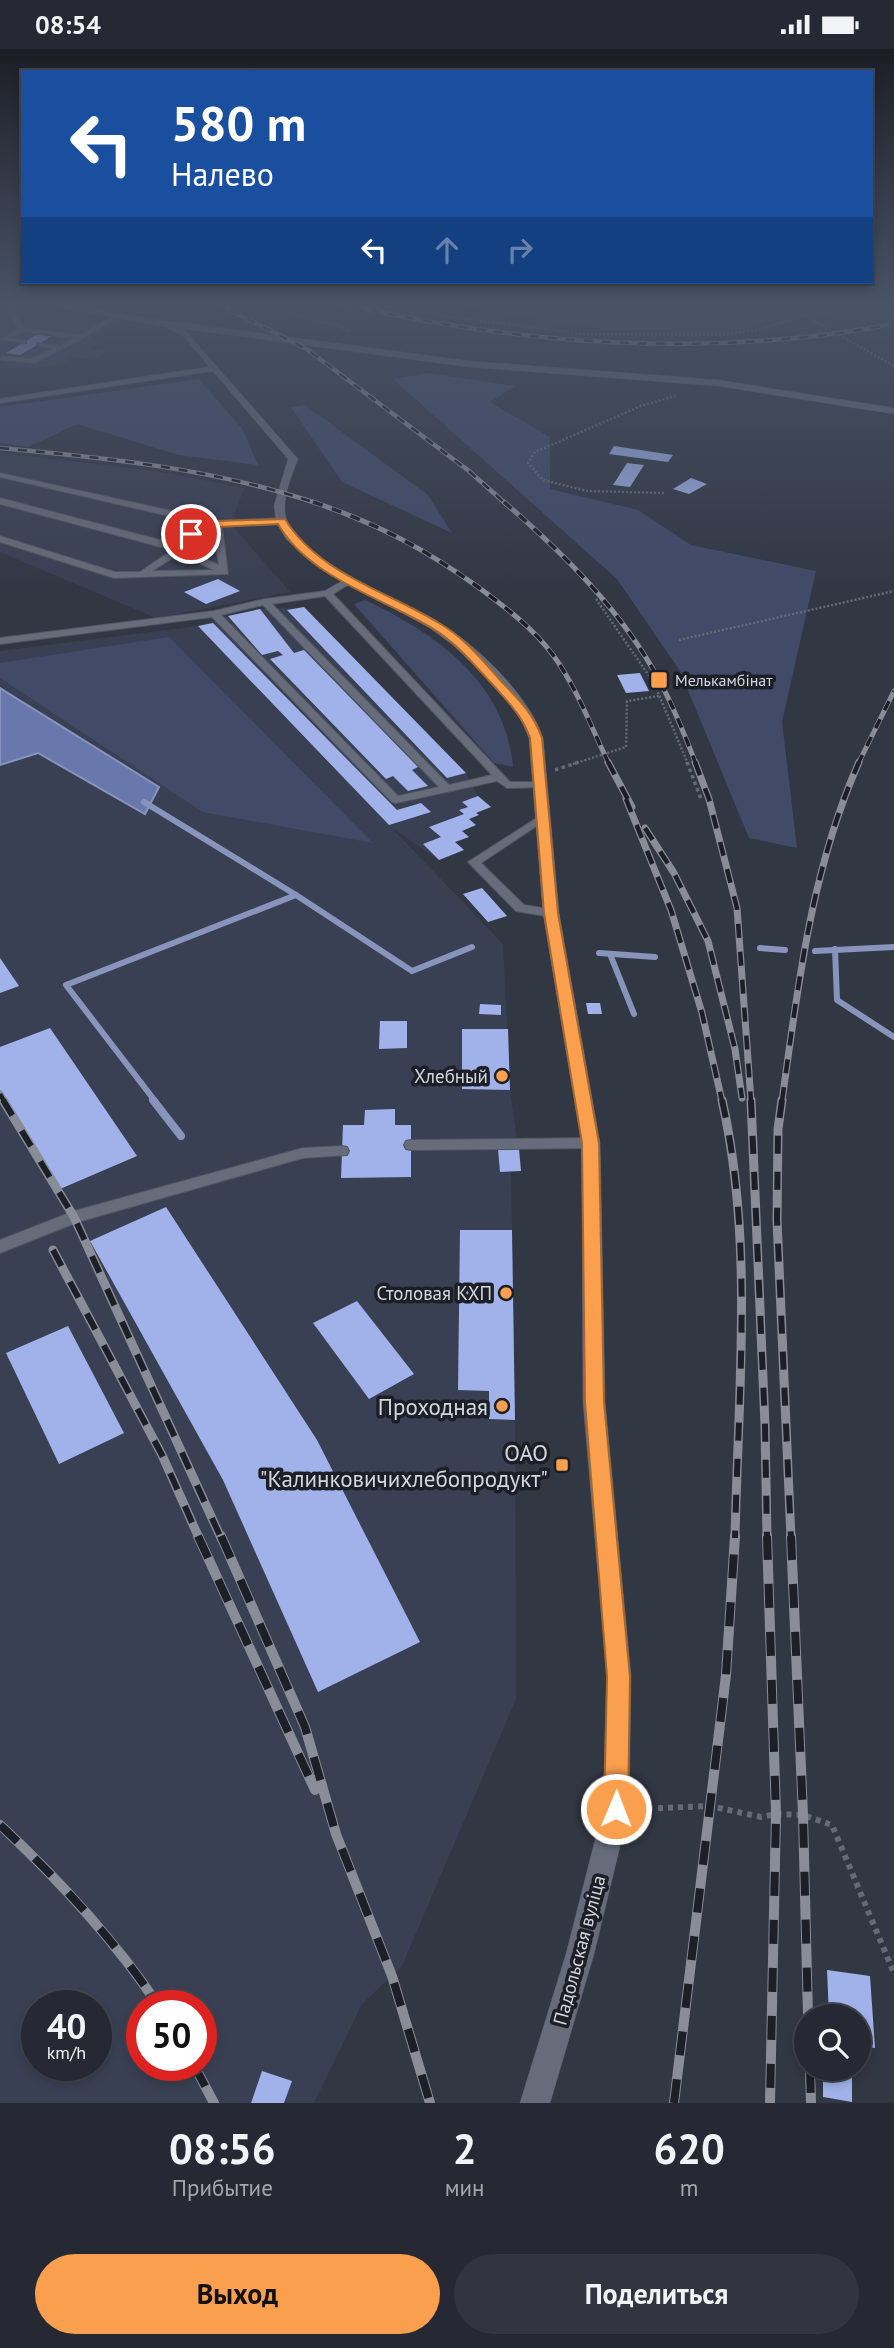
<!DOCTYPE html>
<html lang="ru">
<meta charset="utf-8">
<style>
body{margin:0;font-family:"PT Sans",sans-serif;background:#32353f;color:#f1f3f6;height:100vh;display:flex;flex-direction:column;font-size:26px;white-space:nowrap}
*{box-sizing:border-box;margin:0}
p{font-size:23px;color:#a4a6ac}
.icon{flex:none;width:38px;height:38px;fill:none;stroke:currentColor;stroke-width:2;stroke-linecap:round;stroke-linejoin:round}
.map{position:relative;height:2054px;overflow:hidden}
.details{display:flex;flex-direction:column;background:#262933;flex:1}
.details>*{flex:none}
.guide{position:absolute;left:21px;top:21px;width:852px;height:214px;border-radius:0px;box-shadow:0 4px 10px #0003,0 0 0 2px #42454e;background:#1a4fa0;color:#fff;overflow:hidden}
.tools{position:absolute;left:794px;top:1955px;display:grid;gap:14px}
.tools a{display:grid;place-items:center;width:77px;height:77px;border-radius:50%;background:#262933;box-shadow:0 4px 10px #0003,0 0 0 2px #42454e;font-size:35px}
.speed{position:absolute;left:21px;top:1941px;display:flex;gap:14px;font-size:35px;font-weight:700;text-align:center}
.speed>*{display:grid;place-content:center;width:91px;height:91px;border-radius:50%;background:#262933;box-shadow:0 4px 10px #0003,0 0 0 2px #42454e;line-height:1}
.speed small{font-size:18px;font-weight:400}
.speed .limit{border:10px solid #d22;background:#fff;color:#111}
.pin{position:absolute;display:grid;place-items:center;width:60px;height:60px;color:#fff;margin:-30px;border:4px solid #fff;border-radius:50%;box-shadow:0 2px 7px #0007}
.me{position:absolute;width:77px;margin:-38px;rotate:1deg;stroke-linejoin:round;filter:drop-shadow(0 0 5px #0008)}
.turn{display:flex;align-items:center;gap:24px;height:147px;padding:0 35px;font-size:32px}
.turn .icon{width:91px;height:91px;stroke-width:2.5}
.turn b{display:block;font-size:49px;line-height:60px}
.lanes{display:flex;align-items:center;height:66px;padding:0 35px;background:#0003;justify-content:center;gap:35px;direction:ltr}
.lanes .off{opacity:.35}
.eta{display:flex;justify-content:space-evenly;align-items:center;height:119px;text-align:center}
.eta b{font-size:42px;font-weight:600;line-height:49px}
.action{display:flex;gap:14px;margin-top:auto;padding:14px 35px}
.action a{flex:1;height:80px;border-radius:42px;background:#f99f4d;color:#111;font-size:28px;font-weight:600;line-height:80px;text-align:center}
.action a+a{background:#32353f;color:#f1f3f6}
.status{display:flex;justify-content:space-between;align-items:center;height:49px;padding:0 35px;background:#262933;direction:ltr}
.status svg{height:19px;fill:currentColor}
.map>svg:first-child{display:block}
.built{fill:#3a4054;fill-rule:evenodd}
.green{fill:#414b68}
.water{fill:#6878ac;stroke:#8894bb;stroke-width:2}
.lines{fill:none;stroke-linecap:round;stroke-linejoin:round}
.stream-far1{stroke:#8894bb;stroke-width:6}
.stream{stroke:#8894bb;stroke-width:8}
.building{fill:#a0b2e9}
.service-casing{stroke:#525560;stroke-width:2}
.secondary-casing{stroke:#525560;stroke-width:1}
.path-far2{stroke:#666a76;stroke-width:2.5;stroke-dasharray:2 2;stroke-linecap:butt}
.path-far1{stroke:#666a76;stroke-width:3.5;stroke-dasharray:3.5 3.5;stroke-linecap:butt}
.path{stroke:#666a76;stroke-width:6;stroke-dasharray:5 5;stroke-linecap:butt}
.service{fill:#676c7b;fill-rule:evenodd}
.secondary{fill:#676c7b;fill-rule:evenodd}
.rail-far4-casing{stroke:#898d98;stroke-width:4.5}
.rail-far3-casing{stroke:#898d98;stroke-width:5}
.rail-far2-casing{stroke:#898d98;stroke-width:7}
.rail-far1-casing{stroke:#898d98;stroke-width:9}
.rail-casing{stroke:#898d98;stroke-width:10}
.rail-far4{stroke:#1c1f25;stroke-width:2.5;stroke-dasharray:9;stroke-linecap:butt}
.rail-far3{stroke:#1c1f25;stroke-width:3.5;stroke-dasharray:10;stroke-linecap:butt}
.rail-far2{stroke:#1c1f25;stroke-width:4.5;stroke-dasharray:14;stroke-linecap:butt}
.rail-far1{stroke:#1c1f25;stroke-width:6;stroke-dasharray:18;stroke-linecap:butt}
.rail{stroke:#1c1f25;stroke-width:8;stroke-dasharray:24;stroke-linecap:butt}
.route{fill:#f99f4d;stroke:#a26732;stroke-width:2}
.poi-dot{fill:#f99f4d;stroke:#1c1f25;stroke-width:2.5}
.labels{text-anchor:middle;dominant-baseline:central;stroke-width:7;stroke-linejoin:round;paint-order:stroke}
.far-poi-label{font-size:16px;fill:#d3d6df;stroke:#1c1f25;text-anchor:start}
.poi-label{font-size:19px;fill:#d3d6df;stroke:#1c1f25;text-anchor:end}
.street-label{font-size:19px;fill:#d3d6df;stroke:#1c1f25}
.near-poi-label{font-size:23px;fill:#d3d6df;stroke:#1c1f25;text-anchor:end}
</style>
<div class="status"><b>08:54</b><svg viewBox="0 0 49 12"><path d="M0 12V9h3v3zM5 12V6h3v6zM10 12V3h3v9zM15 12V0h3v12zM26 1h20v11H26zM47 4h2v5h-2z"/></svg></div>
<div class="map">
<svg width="894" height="2054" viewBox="0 0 894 2054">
<rect width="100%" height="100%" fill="#323744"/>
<g class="built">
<path d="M0 255 111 278 92 289 98 294 91 299 106 303 93 311 72 308 63 314 37 319H0Z"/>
<path d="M0 404 157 422 244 439 233 470 235 480 290 543 156 569 0 503Z"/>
<path d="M304 558 466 724 478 747 491 758 477 763 479 766 470 770 476 776 463 782 469 788 456 793 464 801 439 811 392 779 503 895 510 1040 521 1122 511 1123 515 1371 516 1650 402 1917 362 1955 314 2054H0V602L198 577 228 567 260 560ZM37 1956H96V2016H37ZM142 1956H201V2016H142Z"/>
</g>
<g class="green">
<path d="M436 253H768L786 268 747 280 605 281Z"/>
<path d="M18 257H29L94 270 98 274C87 282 77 285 64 284L70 280 26 278 16 261Z"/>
<path d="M428 324 515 337 490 353 550 388V440L638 461 691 496 816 522 782 673 797 799 749 789 680 622 617 530 393 330Z"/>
<path d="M199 330 243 381 258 416 179 406 77 375 28 398 0 394V358Z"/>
<path d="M305 356 428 446 452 484 342 433 291 358Z"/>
<path d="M365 551C437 585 505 633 513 718L494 714 354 555Z"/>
<path d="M169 588 373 794 203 763 0 629V614Z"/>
</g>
<path class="water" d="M0 639 159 738 145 765 38 704 0 716Z"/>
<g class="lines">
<g class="stream-far1">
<path d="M144 753 296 846 412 922 472 898"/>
<path d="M760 899 785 901"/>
<path d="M835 900 837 951 894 988"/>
<path d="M815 902 894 898"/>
<path d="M599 904 655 908"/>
<path d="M610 905 634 965"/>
<path d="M155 1052 66 936 296 846"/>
</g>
<path class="stream" d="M153 1051 181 1087"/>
</g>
<g class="building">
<path d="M38 285 52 287 20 306 6 304Z"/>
<path d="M614 397 673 406 668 413 609 405Z"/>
<path d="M627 414 644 416 630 438 613 436Z"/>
<path d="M691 429 707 435 689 445 673 440Z"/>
<path d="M218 530 240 542 206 555 184 543Z"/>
<path d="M304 558 466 724 447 729 287 561Z"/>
<path d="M260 560 294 604 304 601 418 718 412 721 428 737 408 742 393 727 386 730 270 610 283 606 278 602 262 606 228 567Z"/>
<path d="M213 574 397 761 421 754 431 763 389 776 198 577Z"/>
<path d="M640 624 649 642 626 644 617 626Z"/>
<path d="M478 747 491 758 476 764 479 766 469 770 476 776 462 782 469 788 455 793 464 801 439 811 423 795 441 788 429 778 464 765 459 761 468 758 462 753Z"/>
<path d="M482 839 507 867 488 873 463 845Z"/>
<path d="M0 909 19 937 0 944Z"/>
<path d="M586 954H600L602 965H588Z"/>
<path d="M480 955 501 956V966L479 965Z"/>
<path d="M380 972H407V999L379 1000Z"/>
<path d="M50 979 137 1107 60 1140 0 1041V998Z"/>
<path d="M462 980H508L510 1041 462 1040Z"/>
<path d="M395 1060V1076H411V1128L341 1129 343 1076H364L365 1061Z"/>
<path d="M498 1100H519L521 1122 500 1123Z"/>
<path d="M166 1158 317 1391 420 1593 318 1643 223 1431 90 1192Z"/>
<path d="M460 1181H512L515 1371 489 1370V1342L458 1341Z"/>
<path d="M357 1252 414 1325 369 1350 313 1274Z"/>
<path d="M68 1277 124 1384 59 1415 6 1304Z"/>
<path d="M827 1921 870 1927 875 1999 859 1997V1967H829Z"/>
<path d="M823 2020H852V2053L823 2048Z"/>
<path d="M262 2022 292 2032 284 2054H251Z"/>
</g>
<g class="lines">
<g class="service-casing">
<g id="service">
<path d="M6 253H12L15 265 24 279 80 286 114 267 119 268 84 289 34 314 0 311V307L30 310 53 300 37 296V294L60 297 74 289 23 283 12 289 26 292V294L3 291V289L18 280 9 265Z"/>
<path d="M215 317 218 321 0 354V350Z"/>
<path d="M0 424 217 472 281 469 285 472 281 475 222 477 228 525 114 529 0 493V487L115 523H140L172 501 0 455V449L164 492 208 476 0 428ZM213 479 219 516 185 501 188 497 187 495 177 497 173 495ZM179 505 214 521 152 522Z"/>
<path d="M346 530 354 532 333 545 510 733H540L544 734V738L507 739 497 732 396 754 392 753 212 568 0 595V589L214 562 265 550 325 542ZM325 547 492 726 449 736 272 555ZM263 556 439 738 398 747 221 566Z"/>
<path d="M543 765 547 766V770L481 814 524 856 555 861 557 864 551 868 516 862 468 813Z"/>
<path d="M591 1089 596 1090 598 1094 596 1098 591 1099 411 1101 406 1100 404 1096 406 1092 411 1091Z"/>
<path d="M342 1097 347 1098 349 1102 347 1106 303 1109 78 1173 0 1204V1191L74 1162 303 1099Z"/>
</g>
</g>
<g class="secondary-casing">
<path id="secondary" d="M30 253H47L154 270 469 312 719 331 894 359V365L719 337 469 318 184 280 298 410C291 428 280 453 287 472 302 514 398 551 436 572 475 594 529 646 543 689L559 864 600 1094 605 1353 631 1627 629 1760 594 1905 550 2054H520L566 1905 603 1760 607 1627 583 1353 582 1094 543 864 529 689 517 661 494 635 453 596 430 579 321 520 286 490 276 472 274 457 288 410 182 286 165 278Z"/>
</g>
<g class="path-far2">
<path d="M374 253 403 262 584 285 721 286 757 281 807 266 882 253"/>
<path d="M780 253 894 317"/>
<path d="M292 266 340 277 350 283"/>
<path d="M664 444 587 442 543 431 528 414 535 403 641 357 675 347"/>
<path d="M596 550 654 634 688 715"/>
<path d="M679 591 894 542"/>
<path d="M573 715 626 698 627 652 659 647"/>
</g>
<g class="path-far1">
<path d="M687 713 701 750"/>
<path d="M555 721 579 713"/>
</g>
<path class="path" d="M638 1760 710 1757 761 1768 776 1765 803 1766 832 1776 894 1924"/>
<use href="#service" class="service"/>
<use href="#secondary" class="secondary"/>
<g class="rail-far4-casing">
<g id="rail-far4">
<path d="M215 253 308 301 469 422 506 455"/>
<path d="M335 253C516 296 710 310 894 275"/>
<path d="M0 399C108 409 216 420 319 455"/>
</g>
</g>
<g class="rail-far3-casing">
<g id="rail-far3">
<path d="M313 453C376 474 425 500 478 538 505 558 533 579 553 606 577 639 591 678 609 715"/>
<path d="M504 453C563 504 622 562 659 631 674 658 685 687 696 715"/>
<path d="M858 715 894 642"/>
</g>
</g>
<g class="rail-far2-casing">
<g id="rail-far2">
<path d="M608 713 632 758"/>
<path d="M695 713 709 750 737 859 751 1052"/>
<path d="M626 750 671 861 702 964 722 1052"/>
<path d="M645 779 674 824 708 892 735 1000 742 1049"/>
<path d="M0 1045 4 1052"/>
<path d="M782 1052C798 937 811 821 859 713"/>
</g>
</g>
<g class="rail-far1-casing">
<g id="rail-far1">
<path d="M3 1051 74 1168 221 1489"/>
<path d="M722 1051C754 1193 738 1344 735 1489"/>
<path d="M751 1051 765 1376 767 1489"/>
<path d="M782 1051 778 1080 777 1171 791 1489"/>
<path d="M53 1201 162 1406 199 1489"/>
</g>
</g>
<g class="rail-casing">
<g id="rail">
<path d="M198 1487 315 1741"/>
<path d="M221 1487 305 1678 336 1785 392 1927 430 2054"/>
<path d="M767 1487 776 1765 770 2054"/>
<path d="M791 1487 803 1766 808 1967"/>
<path d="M0 1776C59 1831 113 1889 158 1956"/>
<path d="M194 2016 214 2054"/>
<path d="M810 2020 811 2054"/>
<path d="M674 2054 726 1626 735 1487"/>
</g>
</g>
<use href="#rail-far4" class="rail-far4"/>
<use href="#rail-far3" class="rail-far3"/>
<use href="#rail-far2" class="rail-far2"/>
<use href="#rail-far1" class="rail-far1"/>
<use href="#rail" class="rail"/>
</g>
<linearGradient id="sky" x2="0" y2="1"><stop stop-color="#1c1e25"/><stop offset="0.47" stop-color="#495367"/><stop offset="1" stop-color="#495367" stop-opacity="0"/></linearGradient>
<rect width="894" height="540" fill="url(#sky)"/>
<path class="route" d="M285 470C319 525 387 542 439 574 465 589 483 612 502 633 520 652 533 664 542 689L558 864 599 1094 604 1353 630 1628 628 1760 625 1769 616 1772 608 1769 604 1760 607 1628 585 1353 582 1094 544 864 530 689C523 668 509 654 494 637 474 616 457 594 432 579 382 549 308 528 278 475L218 478 191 488 186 485 217 472Z"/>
<g class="poi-dot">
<rect x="650" y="622" width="18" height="18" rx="3.5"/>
<circle cx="502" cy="1027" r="7"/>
<circle cx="506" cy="1244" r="7"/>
<circle cx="502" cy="1357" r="7"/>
<rect x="555" y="1409" width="14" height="14" rx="3.5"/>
</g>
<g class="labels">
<g class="far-poi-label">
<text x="675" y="631">Мелькамбінат</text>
</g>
<g class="poi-label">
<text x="488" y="1027">Хлебный</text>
<text x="492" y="1244">Столовая КХП</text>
</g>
<g class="street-label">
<text transform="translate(579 1901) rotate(-75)">Падольская вуліца</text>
</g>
<g class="near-poi-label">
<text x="488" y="1357">Проходная</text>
<text x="548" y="1403">ОАО<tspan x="548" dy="26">"Калинковичихлебопродукт"</tspan></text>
</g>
</g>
</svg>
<div class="tools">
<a><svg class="icon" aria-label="search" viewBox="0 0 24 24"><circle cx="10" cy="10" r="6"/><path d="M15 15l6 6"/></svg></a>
</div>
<div class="speed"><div>40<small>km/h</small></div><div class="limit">50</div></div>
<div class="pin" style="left:191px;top:485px;background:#d93025"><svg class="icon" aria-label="arrive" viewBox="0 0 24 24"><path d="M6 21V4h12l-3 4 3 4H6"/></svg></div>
<svg class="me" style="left:616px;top:1760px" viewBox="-20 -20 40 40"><circle r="17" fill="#f99f4d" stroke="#fff" stroke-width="3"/><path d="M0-11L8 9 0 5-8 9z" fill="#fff"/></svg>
<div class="guide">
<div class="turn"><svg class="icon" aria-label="left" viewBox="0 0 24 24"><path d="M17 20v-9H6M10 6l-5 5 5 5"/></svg><div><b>580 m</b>Налево</div></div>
<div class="lanes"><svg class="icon" aria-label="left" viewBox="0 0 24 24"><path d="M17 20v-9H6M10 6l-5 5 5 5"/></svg><svg class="icon off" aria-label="ahead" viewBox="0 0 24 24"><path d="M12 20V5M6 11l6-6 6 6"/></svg><svg class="icon off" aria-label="right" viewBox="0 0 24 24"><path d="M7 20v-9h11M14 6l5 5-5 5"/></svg></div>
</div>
</div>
<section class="details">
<div class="eta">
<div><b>08:56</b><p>Прибытие</p></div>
<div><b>2</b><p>мин</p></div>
<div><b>620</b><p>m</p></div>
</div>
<div class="action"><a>Выход</a><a>Поделиться</a></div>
</section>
